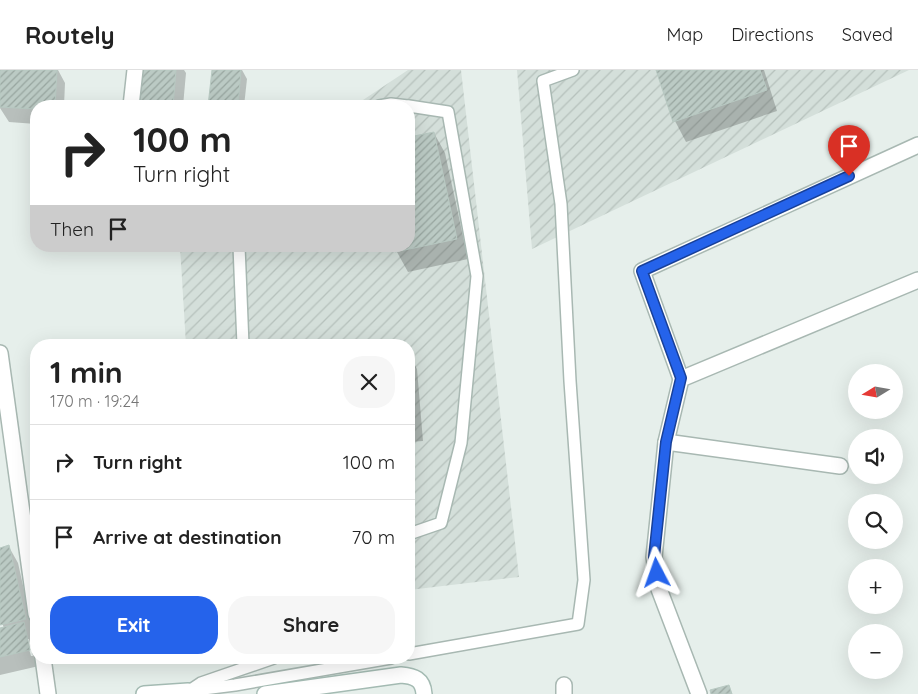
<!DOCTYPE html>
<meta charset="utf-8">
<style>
body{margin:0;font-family:Quicksand,sans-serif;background:#f6f6f6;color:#222;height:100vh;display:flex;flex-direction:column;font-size:19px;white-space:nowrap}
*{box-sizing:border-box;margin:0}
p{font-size:16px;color:#767676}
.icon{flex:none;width:28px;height:28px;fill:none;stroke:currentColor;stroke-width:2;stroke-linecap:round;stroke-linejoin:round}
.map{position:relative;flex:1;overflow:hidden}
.sheet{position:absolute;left:30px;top:269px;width:385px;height:325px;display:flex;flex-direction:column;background:#fff;border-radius:20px;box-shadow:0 5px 20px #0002}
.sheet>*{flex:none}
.top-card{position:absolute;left:30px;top:30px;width:385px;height:152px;border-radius:20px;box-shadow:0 5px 20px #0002;background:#fff;color:#222;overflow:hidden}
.needle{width:32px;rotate:259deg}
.tools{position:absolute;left:848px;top:294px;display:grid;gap:10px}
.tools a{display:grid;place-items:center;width:55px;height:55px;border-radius:50%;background:#fff;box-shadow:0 5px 20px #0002;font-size:25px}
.pin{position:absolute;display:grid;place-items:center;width:42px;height:42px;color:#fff;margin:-51px -21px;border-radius:50% 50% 50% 0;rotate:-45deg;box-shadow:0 0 5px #0007}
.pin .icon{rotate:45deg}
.me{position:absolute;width:55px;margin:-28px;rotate:356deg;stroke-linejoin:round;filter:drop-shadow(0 0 4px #0008)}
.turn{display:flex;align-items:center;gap:18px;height:105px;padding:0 20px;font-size:22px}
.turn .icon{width:65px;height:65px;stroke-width:2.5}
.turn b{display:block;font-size:35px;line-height:42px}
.then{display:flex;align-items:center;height:48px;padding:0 20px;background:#0003;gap:10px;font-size:19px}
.round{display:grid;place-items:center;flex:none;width:52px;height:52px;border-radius:20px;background:#f6f6f6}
.overview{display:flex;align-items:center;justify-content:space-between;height:85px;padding:0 20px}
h1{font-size:30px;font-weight:700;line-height:38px}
.cta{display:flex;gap:10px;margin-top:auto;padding:10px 20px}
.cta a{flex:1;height:58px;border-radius:20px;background:#2563eb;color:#fff;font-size:20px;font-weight:700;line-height:58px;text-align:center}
.cta a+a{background:#f6f6f6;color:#222}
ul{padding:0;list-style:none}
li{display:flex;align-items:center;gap:15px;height:75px;padding:0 20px;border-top:1px solid #e0e0e0}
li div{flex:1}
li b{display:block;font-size:19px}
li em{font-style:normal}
header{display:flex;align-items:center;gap:30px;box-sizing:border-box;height:70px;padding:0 25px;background:#fff;border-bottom:1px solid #e0e0e0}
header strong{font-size:24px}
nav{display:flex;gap:28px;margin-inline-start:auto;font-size:18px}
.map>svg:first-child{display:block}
.industrial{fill:url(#industrial-furrows)}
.shadow{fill:#0003;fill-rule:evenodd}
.building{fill:url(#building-hatch);stroke:#b8c9c2}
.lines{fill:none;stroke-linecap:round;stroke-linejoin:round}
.lane-casing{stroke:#a8b8b2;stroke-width:14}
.street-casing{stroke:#a8b8b2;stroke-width:18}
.secondary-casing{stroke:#a4bbb3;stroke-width:18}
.lane{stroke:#fff;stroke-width:11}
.street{stroke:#fff;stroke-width:15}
.secondary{stroke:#fff;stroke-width:15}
.route-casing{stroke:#184099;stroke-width:12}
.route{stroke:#2563eb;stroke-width:9}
</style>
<header>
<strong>Routely</strong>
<nav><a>Map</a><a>Directions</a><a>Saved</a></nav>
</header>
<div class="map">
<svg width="918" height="624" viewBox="0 0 918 624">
<defs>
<pattern id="industrial-furrows" width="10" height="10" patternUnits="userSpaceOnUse" patternTransform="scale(1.25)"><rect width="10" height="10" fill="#d4dfda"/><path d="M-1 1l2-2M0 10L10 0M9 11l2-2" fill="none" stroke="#b6c1bc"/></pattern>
<pattern id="building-hatch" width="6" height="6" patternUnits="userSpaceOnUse" patternTransform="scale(1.25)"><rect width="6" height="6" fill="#bbcac4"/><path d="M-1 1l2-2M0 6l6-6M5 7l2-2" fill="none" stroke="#98a6a0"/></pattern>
</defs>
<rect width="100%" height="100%" fill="#e6efeb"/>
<g class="industrial">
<path d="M408 0H461L519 507 409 520V275H186L180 176H409V36H354Z"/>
<path d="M517 0H909L532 179Z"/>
</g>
<g class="shadow">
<path d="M1 0H58L65 13 64 36H36V54L9 52 0 38Z"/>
<path d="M140 0H184L186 3 183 36H137Z"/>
<path d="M213 0H242L247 9 244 36H209Z"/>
<path d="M658 0H764L777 41 686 72 675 51Z"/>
<path d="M434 63 445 83 468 189 408 202 397 182 395 176H409V69Z"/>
<path d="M409 285 417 299 423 371 409 372Z"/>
<path d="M9 477 18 493 34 565 30 566 39 596 0 605V559L4 558 0 547V479ZM26 569H29L33 586H31Z"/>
</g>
<g class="building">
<path d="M0 0H57L55 36H36V39L0 37Z"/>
<path d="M139 0H176L173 36H136Z"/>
<path d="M212 0H241L238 36H208Z"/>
<path d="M656 0H760L767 20 673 52Z"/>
<path d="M434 62 457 169 395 182 394 176H409V67Z"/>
<path d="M409 310 413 351H409Z"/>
<path d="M9 475 26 549 0 555V478Z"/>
<path d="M24 552 30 580 0 587V558Z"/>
<path d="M729 615 732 624H711L710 620Z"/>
</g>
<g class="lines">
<g class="lane-casing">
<g id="lane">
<path d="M379 36 391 34 408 36"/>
<path d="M409 36 448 42 477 206 461 373 441 453 409 464"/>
<path d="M239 176 243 275"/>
<path d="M409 584 578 554 584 510 570 311 561 134 543 11 573 0"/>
<path d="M192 619 201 613 274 588"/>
<path d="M188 621 235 615 391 588"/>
</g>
</g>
<g class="street-casing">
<g id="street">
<path d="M131 36 135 0"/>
<path d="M0 283 36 544"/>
<path d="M681 309 642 201 918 75"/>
<path d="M666 372 840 396"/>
<path d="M43 588 48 624"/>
<path d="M564 615V624"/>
<path d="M699 624 659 519 654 487 666 372 681 309 918 210"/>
</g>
</g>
<g class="secondary-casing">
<g id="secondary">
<path d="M144 624 188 621 193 624"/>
<path d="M265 624 401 605C414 606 423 609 424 624"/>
</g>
</g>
<use href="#lane" class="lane"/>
<use href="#street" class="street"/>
<use href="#secondary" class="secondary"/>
</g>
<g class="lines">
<g class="route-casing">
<path id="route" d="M657 503 654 487 666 372 681 308 642 201 849 106"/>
</g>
<use href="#route" class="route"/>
</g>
</svg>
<div class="tools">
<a><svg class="needle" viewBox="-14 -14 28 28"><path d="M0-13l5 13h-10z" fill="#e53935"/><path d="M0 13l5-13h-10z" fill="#767676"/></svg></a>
<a><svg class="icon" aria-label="sound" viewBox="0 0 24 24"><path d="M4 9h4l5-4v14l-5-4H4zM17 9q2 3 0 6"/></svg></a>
<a><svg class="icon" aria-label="search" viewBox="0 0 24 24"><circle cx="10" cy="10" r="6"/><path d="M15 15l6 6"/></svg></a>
<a>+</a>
<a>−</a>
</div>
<div class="pin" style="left:849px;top:106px;background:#d93025"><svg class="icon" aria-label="arrive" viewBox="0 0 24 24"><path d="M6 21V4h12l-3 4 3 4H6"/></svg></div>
<svg class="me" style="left:657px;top:503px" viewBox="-20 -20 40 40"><path d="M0-17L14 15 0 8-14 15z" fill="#2563eb" stroke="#fff" stroke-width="4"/></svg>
<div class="top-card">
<div class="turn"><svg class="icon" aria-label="right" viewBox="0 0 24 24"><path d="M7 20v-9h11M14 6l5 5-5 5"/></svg><div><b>100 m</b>Turn right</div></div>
<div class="then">Then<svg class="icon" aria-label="arrive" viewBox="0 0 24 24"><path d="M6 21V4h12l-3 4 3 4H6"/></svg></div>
</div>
<section class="sheet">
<div class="overview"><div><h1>1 min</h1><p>170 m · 19:24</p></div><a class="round"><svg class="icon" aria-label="close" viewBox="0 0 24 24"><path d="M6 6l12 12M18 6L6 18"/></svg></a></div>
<ul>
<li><svg class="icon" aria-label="right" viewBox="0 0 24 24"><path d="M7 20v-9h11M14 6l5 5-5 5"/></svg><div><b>Turn right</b></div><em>100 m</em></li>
<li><svg class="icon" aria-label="arrive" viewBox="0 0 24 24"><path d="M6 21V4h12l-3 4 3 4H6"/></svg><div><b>Arrive at destination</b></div><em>70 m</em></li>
</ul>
<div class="cta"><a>Exit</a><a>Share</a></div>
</section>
</div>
